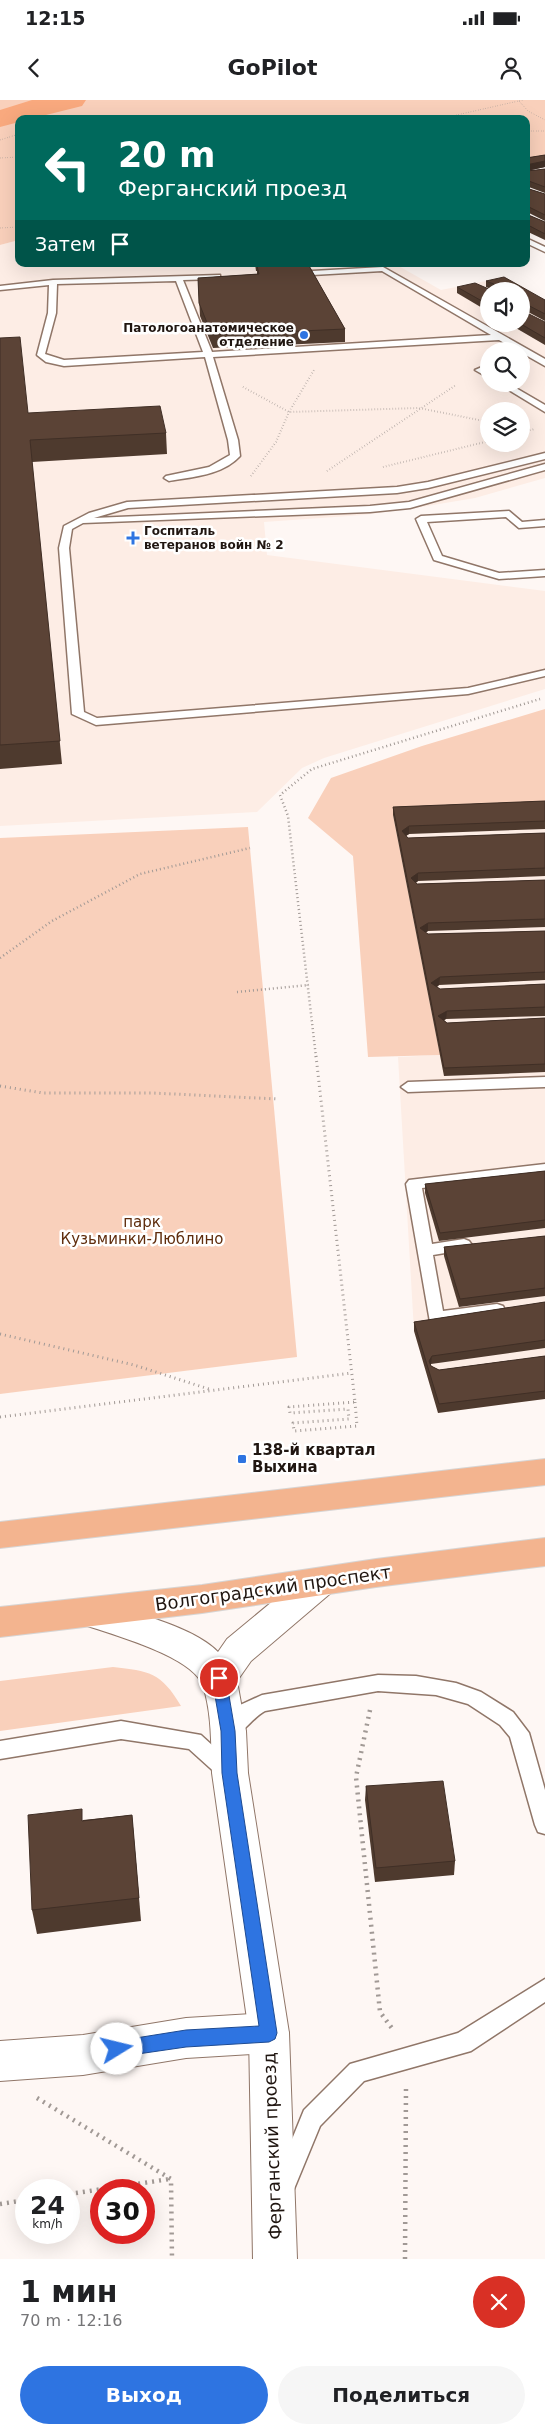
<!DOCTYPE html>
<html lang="ru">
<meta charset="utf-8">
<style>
body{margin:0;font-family:"DejaVu Sans",sans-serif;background:#f6f6f6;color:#202124;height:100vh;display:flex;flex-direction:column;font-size:19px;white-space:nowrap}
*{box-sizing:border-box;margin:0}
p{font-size:16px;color:#757577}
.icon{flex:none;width:28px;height:28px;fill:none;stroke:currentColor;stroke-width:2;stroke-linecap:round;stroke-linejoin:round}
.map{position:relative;height:2159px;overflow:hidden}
.sheet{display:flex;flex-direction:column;background:#fff;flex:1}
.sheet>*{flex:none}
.top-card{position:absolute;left:15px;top:15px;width:515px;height:152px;border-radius:10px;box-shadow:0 5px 20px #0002;background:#00695c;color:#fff;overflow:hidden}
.buttons{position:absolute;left:480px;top:182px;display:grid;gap:10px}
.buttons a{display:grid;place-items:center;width:50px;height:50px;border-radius:50%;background:#fff;box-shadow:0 5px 20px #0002;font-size:25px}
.speed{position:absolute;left:15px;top:2079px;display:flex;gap:10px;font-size:25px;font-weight:700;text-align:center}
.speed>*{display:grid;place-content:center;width:65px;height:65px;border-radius:50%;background:#fff;box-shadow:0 5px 20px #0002;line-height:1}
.speed small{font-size:12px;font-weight:400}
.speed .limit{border:8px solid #d22;background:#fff;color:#111}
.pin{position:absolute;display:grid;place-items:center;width:42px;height:42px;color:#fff;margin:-21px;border:2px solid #fff;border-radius:50%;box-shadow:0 1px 5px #0007}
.me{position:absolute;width:55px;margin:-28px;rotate:81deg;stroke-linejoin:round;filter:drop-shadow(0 0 4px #0008)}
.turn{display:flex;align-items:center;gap:18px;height:105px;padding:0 20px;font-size:22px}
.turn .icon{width:65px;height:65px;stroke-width:2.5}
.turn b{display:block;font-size:35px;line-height:42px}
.then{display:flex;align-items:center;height:48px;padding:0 20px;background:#0003;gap:10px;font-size:19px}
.round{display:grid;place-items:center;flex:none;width:52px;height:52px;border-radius:26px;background:#f6f6f6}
.overview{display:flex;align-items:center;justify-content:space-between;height:85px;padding:0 20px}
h1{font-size:30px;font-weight:600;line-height:38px}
.cta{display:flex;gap:10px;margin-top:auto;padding:10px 20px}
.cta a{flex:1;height:58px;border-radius:30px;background:#2e74e1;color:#fff;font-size:20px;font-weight:600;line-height:58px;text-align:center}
.cta a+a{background:#f6f6f6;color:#202124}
.status{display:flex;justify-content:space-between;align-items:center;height:35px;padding:0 25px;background:#fff;direction:ltr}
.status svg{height:14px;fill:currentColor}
header{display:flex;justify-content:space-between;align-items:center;height:65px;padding:0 20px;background:#fff;font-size:22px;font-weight:600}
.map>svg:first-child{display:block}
.built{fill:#fdede5;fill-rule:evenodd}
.green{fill:#f9d0bb}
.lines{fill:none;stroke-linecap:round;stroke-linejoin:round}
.river{fill:#f9a97e;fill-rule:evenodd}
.lane-casing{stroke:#907668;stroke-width:3}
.street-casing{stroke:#907668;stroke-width:2}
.secondary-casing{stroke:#907668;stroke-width:2}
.primary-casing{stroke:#d7d5d4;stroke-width:2}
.path-far4{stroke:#a19995;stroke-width:1;stroke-dasharray:0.5 2;stroke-linecap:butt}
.path-far3{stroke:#a19995;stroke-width:2;stroke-dasharray:0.5 2.5;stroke-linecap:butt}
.path-far2{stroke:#a19995;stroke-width:2.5;stroke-dasharray:1 3;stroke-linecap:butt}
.path-far1{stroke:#a19995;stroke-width:3;stroke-dasharray:1 4;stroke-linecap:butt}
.path{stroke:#a19995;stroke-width:4.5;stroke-dasharray:2 5;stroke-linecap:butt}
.lane{fill:#fff;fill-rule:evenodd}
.street{fill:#fff;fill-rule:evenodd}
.secondary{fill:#fff;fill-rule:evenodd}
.primary{fill:#f3b48f;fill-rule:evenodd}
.wall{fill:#4e3a2e}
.shaded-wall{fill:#402f26}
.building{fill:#5b4336;stroke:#402f26}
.route{fill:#2e74e1;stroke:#1e4b92}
.poi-dot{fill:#2e74e1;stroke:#fff;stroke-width:2}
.labels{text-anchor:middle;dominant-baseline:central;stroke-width:5;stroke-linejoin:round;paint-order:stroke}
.far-poi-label{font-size:12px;font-weight:bold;fill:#201611;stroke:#fff;text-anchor:end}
.park-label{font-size:15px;fill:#5f2d0d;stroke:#fff}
.poi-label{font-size:15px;font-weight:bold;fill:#201611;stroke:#fff;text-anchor:start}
.near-street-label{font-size:18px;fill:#201611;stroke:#fff}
</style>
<div class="status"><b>12:15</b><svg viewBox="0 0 49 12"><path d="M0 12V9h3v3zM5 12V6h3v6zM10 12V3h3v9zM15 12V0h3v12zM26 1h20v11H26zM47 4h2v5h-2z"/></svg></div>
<header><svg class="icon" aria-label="back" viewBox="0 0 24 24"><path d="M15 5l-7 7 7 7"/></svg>GoPilot<svg class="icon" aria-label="person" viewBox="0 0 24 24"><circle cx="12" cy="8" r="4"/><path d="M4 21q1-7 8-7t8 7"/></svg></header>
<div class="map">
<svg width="545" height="2159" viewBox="0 0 545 2159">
<rect width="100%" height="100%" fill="#fef7f4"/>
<g class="built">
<path d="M19 140V164H395L441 190 486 181 510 185 545 204V378L475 398 415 408 363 415 264 422 267 455 545 491V589L324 658 302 668 257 712 0 726V145ZM489 191H521V224H489ZM489 251H521V284H489ZM489 311H521V344H489Z"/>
<path d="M545 709V1299L438 1313 414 1231 398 957 439 955 393 715Z"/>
</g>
<g class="green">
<path d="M0 0H545V61L526 64V19H19V140L0 145Z"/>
<path d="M545 609V709L393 715 440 955 368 957 353 756 308 718 331 678 422 646Z"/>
<path d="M248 727 297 1257 0 1294V738Z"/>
<path d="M113 1567C149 1571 161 1572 181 1606L0 1631V1581Z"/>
</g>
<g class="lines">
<path class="river" d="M32 0H86L82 6 30 19H19V22L0 27V10Z"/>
<g class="lane-casing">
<g id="lane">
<path d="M526 138 545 147V152L526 143Z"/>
<path d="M383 167 545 259V266L499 240 213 257 238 340 240 356C223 375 192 377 169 381L164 378 166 376 209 367 230 355 228 340 205 257 64 266 46 262 37 255 48 213 49 185 0 190V186L53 180 220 175V179H217L183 180 212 252 491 235 382 171 295 176 291 174 295 172ZM176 181 203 252 64 260 45 254 56 213 57 184Z"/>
<path d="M489 264V270H487L489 278 475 270Z"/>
<path d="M499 284H509L545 305V312Z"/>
<path d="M545 353V359L428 388 397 393 128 408 94 418 370 406 409 402 545 364V370L410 408 370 412 83 423 72 429 69 448 84 612 97 618 468 588 545 570V576L468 594 96 625 72 614 59 448 64 426 89 413 127 402 397 387 428 382Z"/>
<path d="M509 411 522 422 545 420V426L519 428 506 417 427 422 442 456 499 473 545 470V476L499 479 434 460 416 419 421 416Z"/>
<path d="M545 977V987L408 992 401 987 408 982Z"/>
<path d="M545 1064V1074L422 1088 432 1144 464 1139 469 1141 472 1145 469 1149 433 1155 443 1211 497 1204 503 1206 505 1210 503 1214 497 1216 436 1224 430 1222 406 1084 409 1080Z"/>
<path d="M378 1575 416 1576 456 1583 481 1592 513 1612 529 1633 545 1690V1734L538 1732 535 1725 510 1637 500 1625 468 1604 436 1595 378 1591 265 1611C252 1618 244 1633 230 1638L223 1635 220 1629 240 1605 262 1595Z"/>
<path d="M121 1621 201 1635 234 1665 237 1671 234 1677 227 1680 220 1677 189 1649 121 1639 0 1659V1641Z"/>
<path d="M545 1879V1902L471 1951 364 1981 320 2026 294 2089 286 2092 278 2089 275 2081 304 2010 350 1964 458 1933Z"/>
</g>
</g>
<g class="street-casing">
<path id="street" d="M269 1913 283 1919 289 1933 283 1947 269 1953 186 1958 83 1975 0 1981V1941L83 1935 186 1918Z"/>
</g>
<g class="secondary-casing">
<path id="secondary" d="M320 1468 332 1472 337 1482 332 1492 251 1561 237 1581 246 1631 248 1673 289 1933 297 2159H253L249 1933 212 1673C211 1645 212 1613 203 1586 193 1555 106 1533 76 1522L71 1512 76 1502 88 1498C124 1510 192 1525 218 1552L227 1539 308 1472Z"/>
</g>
<g class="primary-casing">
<g id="primary">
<path d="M545 1359V1385L0 1448V1422Z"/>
<path d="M545 1438V1466L376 1487 202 1513 0 1537V1507L202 1485 376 1459Z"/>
</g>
</g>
<g class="path-far4">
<path d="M519 1 528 11 545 20"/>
<path d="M78 19H89"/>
<path d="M439 19 523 0"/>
<path d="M526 31H545"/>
<path d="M0 40 19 34"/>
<path d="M0 58 19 57"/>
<path d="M0 128 19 127"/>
</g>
<g class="path-far3">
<path d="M243 287 289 312 419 308 489 322"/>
<path d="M521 332 535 329"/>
<path d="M383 367 489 341"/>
<path d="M327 371 456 285"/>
<path d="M251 376 276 342 289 312 314 270"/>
</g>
<g class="path-far2">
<path d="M0 858 52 821 140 774 250 748"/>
<path d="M237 892 309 885"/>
<path d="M316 957 288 716 280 695 312 669 540 599"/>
</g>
<g class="path-far1">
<path d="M316 956 355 1302"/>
<path d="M0 986 43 993H152L278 999"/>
<path d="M0 1234 134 1265 212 1290"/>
<path d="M355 1302 357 1326 294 1331 293 1323 349 1319 348 1309 290 1313 289 1307Z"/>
<path d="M0 1317 352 1273"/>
</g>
<g class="path">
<path d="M370 1610 356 1677 380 1912 394 1931"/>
<path d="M37 1998 171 2079 172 2159"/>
<path d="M69 2094 170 2079"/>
<path d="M0 2104 26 2100"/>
<path d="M405 2159 406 1987"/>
</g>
<use href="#lane" class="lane"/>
<use href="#street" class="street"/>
<use href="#secondary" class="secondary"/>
<use href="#primary" class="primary"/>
</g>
<g class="wall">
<path d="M545 55V68V67L527 71 545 69V93L526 86V58Z"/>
<path d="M526 88 545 94V121L527 112Z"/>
<path d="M526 114 545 122V140L526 131Z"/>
<path d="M255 164H308L345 229V242L213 248 200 216 198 178 257 174V171H256Z"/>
<path d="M486 181 545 200V221L489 191V212L457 193V187L491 190V189L486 187Z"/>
<path d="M545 222V245L509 224H521Z"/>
<path d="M0 238 28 313 166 333 167 354 32 362 62 664 0 669Z"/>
<path d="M545 701V729L409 734 406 736 408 738 545 733V776L418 781 416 783 417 784 545 780V827L428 831 425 833 428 834 545 831V880L439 885 437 887 440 889 545 884V916L446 919 444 920 447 923 545 918V972L444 976 393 715V707Z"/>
<path d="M545 1071V1128L439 1141 425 1093V1084Z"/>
<path d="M545 1136V1196L459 1207 444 1156V1147Z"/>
<path d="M545 1202V1248L431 1264V1266L439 1270 545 1256V1299L438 1313 414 1231V1222Z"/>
<path d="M366 1686 455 1761 454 1775 375 1782 365 1700Z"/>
<path d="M132 1715 141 1821 37 1834 32 1810 83 1720Z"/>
</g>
<g class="shaded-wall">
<path d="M545 61V67L526 71V65Z"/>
<path d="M409 726V734L401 739 402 731Z"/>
<path d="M418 773V781L410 786 411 778Z"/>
<path d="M428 823V831L419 836 420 828Z"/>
<path d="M440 877 439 885 430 892 431 883Z"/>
<path d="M447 911 446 919 437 924 438 916Z"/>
<path d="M432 1256 431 1264 428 1269 429 1261Z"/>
</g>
<g class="building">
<path d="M545 55V61L526 65V58Z"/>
<path d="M545 69V87L526 80V70L527 71Z"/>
<path d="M526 88 545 94V115L527 106 526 107Z"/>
<path d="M526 114 545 122V134L526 124Z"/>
<path d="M308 164 345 229 212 235 199 203 198 178 259 174 257 166Z"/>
<path d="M504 177 545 200V214L522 202H521V191H489V205L457 187 475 183 491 190 494 184 486 181Z"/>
<path d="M521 210 545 222V238L521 224Z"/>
<path d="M20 237 28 313 160 306 166 333 30 340 60 641 0 645V238Z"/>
<path d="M545 701V721L409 726 402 731 408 738 545 733V768L418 773 411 778 417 784 545 780V819L428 823 420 828 428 834 545 831V872L440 877 431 883 440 889 545 884V907L447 911 438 916 447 923 545 918V964L444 968 393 707Z"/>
<path d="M545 1071V1120L440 1133 425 1084Z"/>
<path d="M545 1136V1188L460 1199 444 1147Z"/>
<path d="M545 1202V1240L432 1256 429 1261 431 1266 439 1270 545 1256V1291L439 1304 414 1222Z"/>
<path d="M443 1681 455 1761 376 1768 366 1686Z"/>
<path d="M82 1709V1721L132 1715 139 1798 32 1810 28 1715Z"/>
</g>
<path class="route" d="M219 1571 224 1573 226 1578 235 1631 237 1673 277 1933 275 1939 269 1942 186 1947 117 1957 111 1955 109 1949 111 1943 117 1941 186 1930 259 1926 222 1673 221 1631 212 1578 214 1573Z"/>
<g class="poi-dot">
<circle cx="304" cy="235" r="5"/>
<path d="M130.5 430.5h5v5h5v5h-5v5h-5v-5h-5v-5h5z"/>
<rect x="237" y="1354" width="10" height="10" rx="2.5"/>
</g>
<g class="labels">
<g class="far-poi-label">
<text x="294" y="228">Патологоанатомическое<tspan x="294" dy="14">отделение</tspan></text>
<text x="144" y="431" text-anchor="start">Госпиталь<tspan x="144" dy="14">ветеранов войн № 2</tspan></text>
</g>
<g class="park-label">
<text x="142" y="1122">парк<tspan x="142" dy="17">Кузьминки-Люблино</tspan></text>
</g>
<g class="poi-label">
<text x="252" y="1350">138-й квартал<tspan x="252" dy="17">Выхина</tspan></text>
</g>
<g class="near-street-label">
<text transform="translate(273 1488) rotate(-8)">Волгоградский проспект</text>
<text transform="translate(272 2046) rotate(-92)">Ферганский проезд</text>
</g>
</g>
</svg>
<div class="buttons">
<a><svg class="icon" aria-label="sound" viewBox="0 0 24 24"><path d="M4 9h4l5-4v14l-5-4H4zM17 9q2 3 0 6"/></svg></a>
<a><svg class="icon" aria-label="search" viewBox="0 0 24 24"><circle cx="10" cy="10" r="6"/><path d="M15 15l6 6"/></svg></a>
<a><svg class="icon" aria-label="layers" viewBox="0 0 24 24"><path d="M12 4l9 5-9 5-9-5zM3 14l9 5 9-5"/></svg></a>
</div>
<div class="speed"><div>24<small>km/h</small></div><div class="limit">30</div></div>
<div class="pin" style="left:219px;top:1578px;background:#d93025"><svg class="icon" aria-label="arrive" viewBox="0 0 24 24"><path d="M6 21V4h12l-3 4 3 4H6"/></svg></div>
<svg class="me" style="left:117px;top:1949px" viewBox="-20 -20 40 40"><circle r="19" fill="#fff"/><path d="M0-13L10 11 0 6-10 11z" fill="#2e74e1"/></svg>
<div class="top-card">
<div class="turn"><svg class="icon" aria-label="left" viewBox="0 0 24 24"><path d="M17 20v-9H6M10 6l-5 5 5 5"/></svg><div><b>20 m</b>Ферганский проезд</div></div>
<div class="then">Затем<svg class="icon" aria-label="arrive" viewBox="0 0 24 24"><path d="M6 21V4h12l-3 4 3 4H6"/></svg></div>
</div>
</div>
<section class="sheet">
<div class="overview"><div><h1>1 мин</h1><p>70 m · 12:16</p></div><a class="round" style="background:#d93025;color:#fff"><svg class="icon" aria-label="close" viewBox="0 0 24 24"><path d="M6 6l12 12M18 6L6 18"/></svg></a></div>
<div class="cta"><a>Выход</a><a>Поделиться</a></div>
</section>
